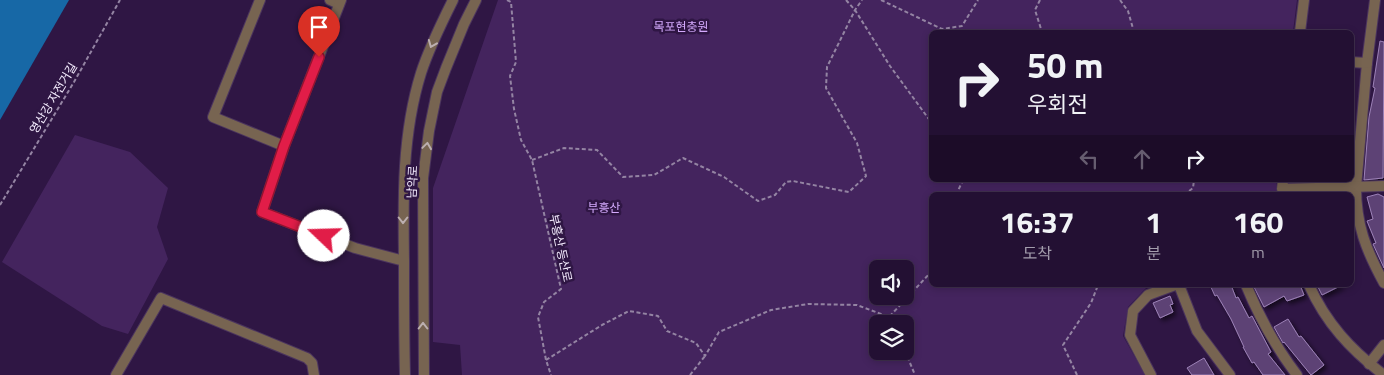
<!DOCTYPE html>
<html lang="ko">
<meta charset="utf-8">
<style>
body{margin:0;font-family:"Titillium Web","Noto Sans KR",sans-serif;background:#2b193b;color:#f1f3f6;height:100vh;display:flex;flex-direction:column;font-size:19px;white-space:nowrap}
*{box-sizing:border-box;margin:0}
p{font-size:16px;color:#a39dac}
.icon{flex:none;width:28px;height:28px;fill:none;stroke:currentColor;stroke-width:2;stroke-linecap:round;stroke-linejoin:round}
.map{position:relative;flex:1;overflow:hidden}
.side{position:absolute;left:929px;top:192px;width:425px;height:95px;display:flex;flex-direction:column;background:#231033;border-radius:8px;box-shadow:0 2px 8px #0003,0 0 0 1px #40304e}
.side>*{flex:none}
.hud{position:absolute;left:929px;top:30px;width:425px;height:152px;border-radius:8px;box-shadow:0 2px 8px #0003,0 0 0 1px #40304e;background:#231033;color:#f1f3f6;overflow:hidden}
.buttons{position:absolute;left:869px;top:260px;display:grid;gap:10px}
.buttons a{display:grid;place-items:center;width:45px;height:45px;border-radius:8px;background:#231033;box-shadow:0 2px 8px #0003,0 0 0 1px #40304e;font-size:25px}
.pin{position:absolute;display:grid;place-items:center;width:42px;height:42px;color:#fff;margin:-51px -21px;border-radius:50% 50% 50% 0;rotate:-45deg;box-shadow:0 0 5px #0007}
.pin .icon{rotate:45deg}
.me{position:absolute;width:55px;margin:-28px;rotate:291deg;stroke-linejoin:round;filter:drop-shadow(0 0 4px #0008)}
.turn{display:flex;align-items:center;gap:18px;height:105px;padding:0 15px;font-size:22px}
.turn .icon{width:65px;height:65px;stroke-width:2.5}
.turn b{display:block;font-size:35px;line-height:42px}
.lanes{display:flex;align-items:center;height:48px;padding:0 15px;background:#0003;justify-content:center;gap:25px;direction:ltr}
.lanes .off{opacity:.35}
.eta{display:flex;justify-content:space-evenly;align-items:center;height:85px;text-align:center}
.eta b{font-size:30px;font-weight:700;line-height:35px}
.map>svg:first-child{display:block}
.green{fill:#44245e;fill-rule:evenodd}
.water{fill:#1768a6}
.building{fill:#5d4374;stroke:#9d82b8;filter:url(#shadow)}
.lines{fill:none;stroke-linecap:round;stroke-linejoin:round}
.minor-casing{stroke:#4b345e;stroke-width:12}
.path{stroke:#9484a3;stroke-width:2;stroke-dasharray:4 2.5;stroke-linecap:butt}
.minor{stroke:#776451;stroke-width:10}
.oneway{stroke:#bcafb0}
.route-casing{stroke:#92132f;stroke-width:12}
.route{stroke:#e11d48;stroke-width:9}
.labels{text-anchor:middle;dominant-baseline:central;stroke-width:5;stroke-linejoin:round;paint-order:stroke}
.park-label{font-size:12px;fill:#d4aafd;stroke:#2f1644}
.street-label{font-size:12px;fill:#f4ecfe;stroke:#2f1644}
</style>
<div class="map">
<svg width="1384" height="375" viewBox="0 0 1384 375">
<defs>
<filter id="shadow"><feDropShadow dx="3" dy="3" stdDeviation="2.5" flood-color="#0009"/></filter>
</defs>
<rect width="100%" height="100%" fill="#2f1644"/>
<g class="green">
<path d="M498 0H1297L1293 32H931V180H1276L1277 195H931V285H1157L1146 288 1128 307 1123 336 1145 375H462L460 345 433 342V188ZM878 269H905V296H878ZM878 324H905V351H878Z"/>
<path d="M75 135 130 152 168 188 157 227 168 259 128 334 102 326 2 262Z"/>
</g>
<path class="water" d="M0 0H69L0 120Z"/>
<g class="building">
<path d="M1380 41 1384 42 1383 178 1364 180 1369 117 1375 88 1373 87Z"/>
<path d="M1378 194 1384 197V268L1373 244 1376 243 1367 221 1373 219 1367 197Z"/>
<path d="M1210 285H1231L1236 298 1238 297 1249 318 1252 316 1271 352 1268 354 1285 375H1263L1254 362 1252 363 1243 347H1244L1231 319 1217 295 1215 296Z"/>
<path d="M1253 285H1300L1304 295 1287 301 1284 296 1264 307Z"/>
<path d="M1317 285H1342L1322 295Z"/>
<path d="M1170 296 1173 304 1170 305 1173 312 1160 318 1153 303Z"/>
<path d="M1288 319 1299 337 1301 336 1324 365 1311 375 1284 342 1283 343 1274 327Z"/>
<path d="M1204 358 1214 375H1192L1187 368Z"/>
</g>
<g class="lines">
<g class="minor-casing">
<g id="minor">
<path d="M260 0 213 117 284 146"/>
<path d="M330 0 339 4"/>
<path d="M341 0 284 146 262 212 355 248 404 261"/>
<path d="M1375 0 1367 63 1356 187C1356 225 1366 250 1384 283"/>
<path d="M1300 32 1304 0"/>
<path d="M1351 62 1367 63"/>
<path d="M1283 180 1282 189 1384 186"/>
<path d="M1179 285 1197 331 1230 375"/>
<path d="M1246 285C1260 319 1275 346 1297 375"/>
<path d="M1309 285C1326 323 1351 350 1384 375"/>
<path d="M1369 364 1384 345"/>
<path d="M116 375 161 298 307 358 312 363 314 375"/>
<path d="M405 375C404 337 404 299 404 261 403 198 402 134 421 73 429 48 441 24 453 0"/>
<path d="M424 375 423 178 429 131 437 92 446 68 464 24 476 0"/>
<path d="M1151 375 1130 335 1133 311 1148 295 1175 285"/>
</g>
</g>
<g class="path">
<path d="M507 0 511 2 516 62 510 76 514 109 521 140 532 160 561 289 544 302 538 317 546 360 551 375"/>
<path d="M846 0 855 10 890 66 931 122"/>
<path d="M881 0 942 29 962 26 978 0"/>
<path d="M1040 0 1035 10 1042 32"/>
<path d="M1120 0 1128 11 1134 32"/>
<path d="M532 160 564 148 597 150 623 177 654 175 683 158 724 177 758 201 775 195 786 182 793 181 849 192 866 176 857 143 826 88 827 67 855 10 862 0"/>
<path d="M956 195 963 180"/>
<path d="M1184 195 1193 188 1194 180"/>
<path d="M0 205 74 82 120 0"/>
<path d="M889 317 893 324"/>
<path d="M905 351 915 375"/>
<path d="M546 360 602 325 629 311 658 316 667 331 696 343 705 356 719 332 771 310 808 304 857 305 889 317 931 272"/>
<path d="M690 375 705 356"/>
<path d="M1077 375 1063 345 1091 303 1098 285"/>
</g>
<use href="#minor" class="minor"/>
</g>
<defs><path id="oneway-chevron" d="M-2-3.5L2.5 0L-2 3.5" fill="none" stroke-width="1.6" stroke-linecap="round" stroke-linejoin="round" transform="scale(1.25)"/></defs>
<g class="oneway">
<use href="#oneway-chevron" transform="translate(432 44) rotate(112)"/>
<use href="#oneway-chevron" transform="translate(427 146) rotate(-82)"/>
<use href="#oneway-chevron" transform="translate(403 220) rotate(90)"/>
<use href="#oneway-chevron" transform="translate(423 326) rotate(-90)"/>
</g>
<g class="lines">
<g class="route-casing">
<path id="route" d="M319 57 284 146 262 212 324 236"/>
</g>
<use href="#route" class="route"/>
</g>
<g class="labels">
<g class="park-label">
<text x="681" y="26">목포현충원</text>
<text x="604" y="207">부흥산</text>
</g>
<g class="street-label">
<text transform="translate(53 98) rotate(-59)">영산강 자전거길</text>
<text transform="translate(412 182) rotate(-87)">남악로</text>
<text transform="translate(561 248) rotate(78)">부흥산 등산로</text>
</g>
</g>
</svg>
<div class="buttons">
<a><svg class="icon" aria-label="sound" viewBox="0 0 24 24"><path d="M4 9h4l5-4v14l-5-4H4zM17 9q2 3 0 6"/></svg></a>
<a><svg class="icon" aria-label="layers" viewBox="0 0 24 24"><path d="M12 4l9 5-9 5-9-5zM3 14l9 5 9-5"/></svg></a>
</div>
<div class="pin" style="left:319px;top:57px;background:#d93025"><svg class="icon" aria-label="arrive" viewBox="0 0 24 24"><path d="M6 21V4h12l-3 4 3 4H6"/></svg></div>
<svg class="me" style="left:324px;top:236px" viewBox="-20 -20 40 40"><circle r="19" fill="#fff"/><path d="M0-13L10 11 0 6-10 11z" fill="#e11d48"/></svg>
<div class="hud">
<div class="turn"><svg class="icon" aria-label="right" viewBox="0 0 24 24"><path d="M7 20v-9h11M14 6l5 5-5 5"/></svg><div><b>50 m</b>우회전</div></div>
<div class="lanes"><svg class="icon off" aria-label="left" viewBox="0 0 24 24"><path d="M17 20v-9H6M10 6l-5 5 5 5"/></svg><svg class="icon off" aria-label="ahead" viewBox="0 0 24 24"><path d="M12 20V5M6 11l6-6 6 6"/></svg><svg class="icon" aria-label="right" viewBox="0 0 24 24"><path d="M7 20v-9h11M14 6l5 5-5 5"/></svg></div>
</div>
<section class="side">
<div class="eta">
<div><b>16:37</b><p>도착</p></div>
<div><b>1</b><p>분</p></div>
<div><b>160</b><p>m</p></div>
</div>
</section>
</div>
